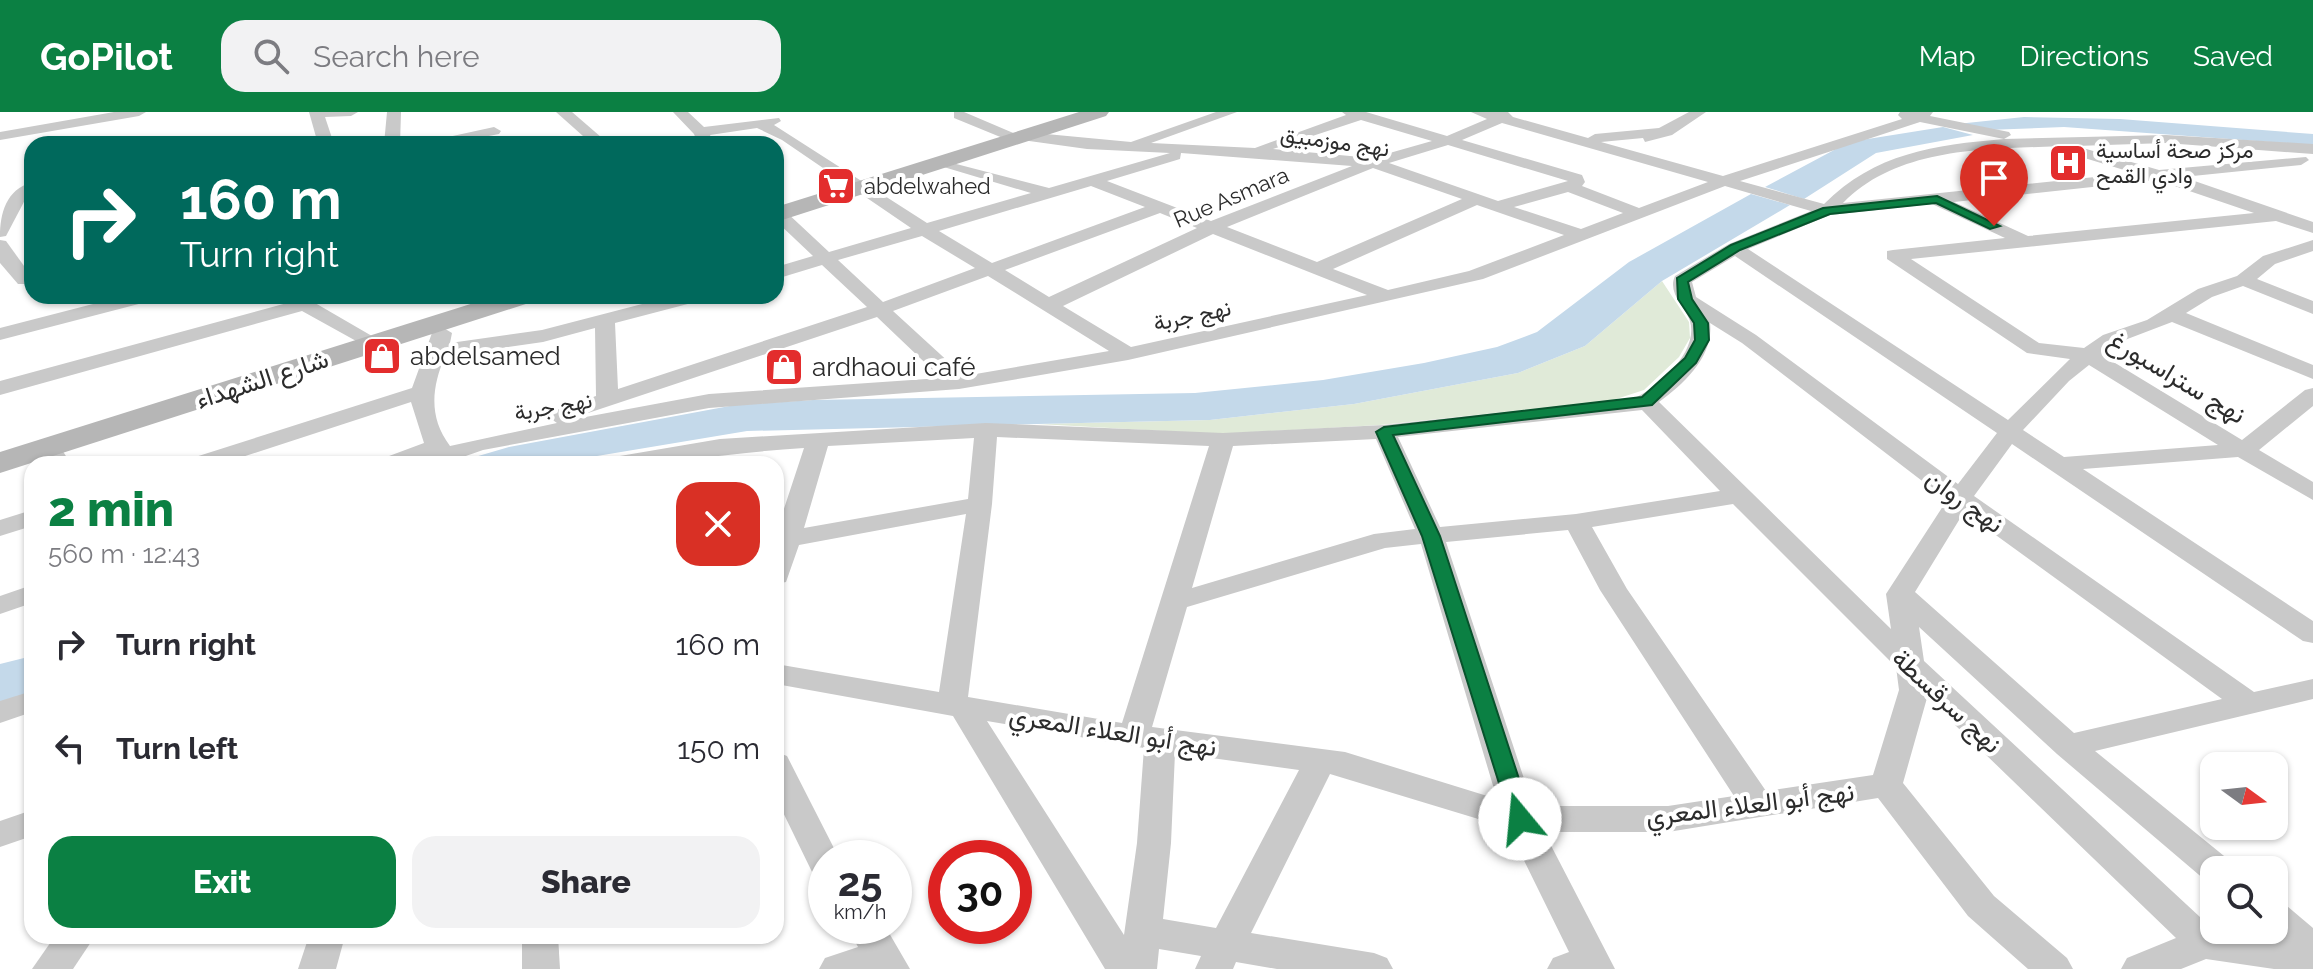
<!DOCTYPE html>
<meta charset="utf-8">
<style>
body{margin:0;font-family:Raleway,Vazirmatn,sans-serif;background:#f2f2f3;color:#2b2b33;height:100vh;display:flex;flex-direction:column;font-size:30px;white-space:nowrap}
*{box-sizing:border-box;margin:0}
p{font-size:26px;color:#7c7c81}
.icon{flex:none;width:44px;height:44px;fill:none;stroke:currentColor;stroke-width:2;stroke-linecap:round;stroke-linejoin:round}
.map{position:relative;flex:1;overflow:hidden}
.details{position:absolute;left:24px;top:344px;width:760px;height:488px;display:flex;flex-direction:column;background:#fff;border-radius:24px;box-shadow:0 2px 6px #0004}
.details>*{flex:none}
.top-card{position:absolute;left:24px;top:24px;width:760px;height:168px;border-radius:24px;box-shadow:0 2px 6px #0004;background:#00695c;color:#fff;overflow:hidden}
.needle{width:52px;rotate:105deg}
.controls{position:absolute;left:2200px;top:640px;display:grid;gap:16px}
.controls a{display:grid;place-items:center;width:88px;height:88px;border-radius:16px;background:#fff;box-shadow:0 2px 6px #0004;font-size:40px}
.speed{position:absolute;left:808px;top:728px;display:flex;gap:16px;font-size:40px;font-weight:700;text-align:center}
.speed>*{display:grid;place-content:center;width:104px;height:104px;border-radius:50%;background:#fff;box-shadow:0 2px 6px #0004;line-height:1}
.speed small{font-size:20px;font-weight:400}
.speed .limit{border:12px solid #d22;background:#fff;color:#111}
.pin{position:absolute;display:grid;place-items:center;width:68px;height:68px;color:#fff;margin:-82px -34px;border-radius:50% 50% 50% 0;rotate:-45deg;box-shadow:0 0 8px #0007}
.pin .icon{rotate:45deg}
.me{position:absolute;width:88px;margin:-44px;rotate:343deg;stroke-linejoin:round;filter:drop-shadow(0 0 6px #0008)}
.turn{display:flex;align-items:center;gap:28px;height:168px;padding:0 24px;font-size:36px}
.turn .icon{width:104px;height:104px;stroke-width:2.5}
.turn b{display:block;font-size:56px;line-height:68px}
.round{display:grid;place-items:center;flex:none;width:84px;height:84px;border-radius:24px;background:#f2f2f3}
.headline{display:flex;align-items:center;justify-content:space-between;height:136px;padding:0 24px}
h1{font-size:48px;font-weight:800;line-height:60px;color:#0b8043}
.cta{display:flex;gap:16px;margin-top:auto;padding:16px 24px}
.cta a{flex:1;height:92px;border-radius:24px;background:#0b8043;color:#fff;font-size:32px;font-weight:800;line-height:92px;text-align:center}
.cta a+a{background:#f2f2f3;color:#2b2b33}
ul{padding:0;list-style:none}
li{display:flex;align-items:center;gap:24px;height:104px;padding:0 24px}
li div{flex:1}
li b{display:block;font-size:30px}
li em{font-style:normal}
header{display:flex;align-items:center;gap:48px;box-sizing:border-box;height:112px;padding:0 40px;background:#0b8043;color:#fff}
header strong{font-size:38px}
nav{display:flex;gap:44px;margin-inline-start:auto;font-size:28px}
.search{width:560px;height:72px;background:#f2f2f3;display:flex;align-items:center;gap:20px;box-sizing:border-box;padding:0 28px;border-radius:24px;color:#7c7c81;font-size:30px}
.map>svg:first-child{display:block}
.green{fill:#e0ead8}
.water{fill:#c4d9ea}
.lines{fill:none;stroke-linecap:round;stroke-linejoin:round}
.minor{fill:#c9c9c9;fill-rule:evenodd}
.secondary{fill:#b6b6b6;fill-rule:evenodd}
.route{fill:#0b8043;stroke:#07532c;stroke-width:2}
.labels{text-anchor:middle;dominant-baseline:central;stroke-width:8;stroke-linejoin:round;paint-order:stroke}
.far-street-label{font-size:22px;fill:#2c2c2c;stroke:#fff}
.far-poi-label{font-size:22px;fill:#2c2c2c;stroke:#fff;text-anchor:start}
.poi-label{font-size:26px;fill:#2c2c2c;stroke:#fff;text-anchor:start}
.street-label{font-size:26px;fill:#2c2c2c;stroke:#fff}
</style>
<header>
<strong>GoPilot</strong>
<div class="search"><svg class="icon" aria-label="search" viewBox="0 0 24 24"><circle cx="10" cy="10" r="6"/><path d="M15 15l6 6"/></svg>Search here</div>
<nav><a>Map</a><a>Directions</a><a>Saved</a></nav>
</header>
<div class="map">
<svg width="2313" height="857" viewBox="0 0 2313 857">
<rect width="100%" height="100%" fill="#fff"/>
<path class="green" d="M1662 169 1689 210 1690 226 1679 245 1644 278 1610 289 1380 313 1219 322 1038 312 1210 308 1354 292 1518 261 1585 234Z"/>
<g class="water">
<path d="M2024 5 2120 7 2313 22V33L2064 15 1987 18 1957 12Z"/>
<path d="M1943 15 1973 23 1876 41 1804 87 1765 75 1849 30Z"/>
<path d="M1751 82 1790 93 1662 169 1585 234 1518 261 1354 292 1210 308 747 319 549 352H482L468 347 509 335 735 293 813 288 1195 281 1323 268 1424 251 1497 235 1537 220 1629 150Z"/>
<path d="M32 544V581L0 593V552Z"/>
</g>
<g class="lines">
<g class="minor">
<path d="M114 0H146L139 4 0 28V20Z"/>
<path d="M309 0H358L351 4 325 5 334 32H318Z"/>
<path d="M387 0H401L400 32H384Z"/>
<path d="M556 0H572L609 32H592Z"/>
<path d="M673 0H688L704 15 779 6 781 9 774 13 927 111 1031 81 937 53V47L1049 76 1170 41 1087 37 1022 28 1015 31 954 6V0H964L1018 23 1025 20 1131 30 1216 0H1237L1151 31 1255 36 1346 3 1342 0H1366L1447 24 1487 7 1471 0H1508L1513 5 1588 26 1595 22 1659 16 1689 0H1706L1672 23 1645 30 1643 26 1601 30 1723 64 1902 7 1898 3 1900 0H1933L1930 4 2009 20 2011 23 2004 27 2166 23 2313 32V42L2166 31 2076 34 2159 58 2306 45 2309 48 2301 53 2183 65 2313 110V121L2276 109 1911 147 2039 231 2084 236 2103 223 2147 208 2198 177 2237 164 2263 144 2313 128V139L2275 152 2257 167 2313 189V202L2243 174 2212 185 2186 201 2313 253V267L2172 210 2117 231 2102 243 2242 328 2305 278 2313 276V294L2259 338 2313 370V388L2238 345 2083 357 2313 509V531L2303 529 2012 332 1974 384 2254 580 2313 567V587L2095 639 2229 748 2235 758H2214V771L2205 768 2057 642 1919 515 1924 549 2214 818 2272 825 2264 818H2274V790L2287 794 2313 816V857H2274L2206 847 2181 857H2121L2127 846 2176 826 1927 586 1903 671 1994 784 2067 846 2073 857H2028L1968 804 1878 686 1668 720H1544L1615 857H1547L1553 846 1569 840 1508 716 1330 662 1251 821 1374 841 1387 846 1393 857H1277L1236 850 1233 857H1195L1201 844 1159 837 1157 857H1105L953 604 776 572V552L939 580 966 402 799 433 786 470 776 472V421L804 336C736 340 670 352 602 352L614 345 720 327 986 311 1223 321 1384 313 1635 286C1659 274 1699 240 1690 209 1685 194 1667 181 1675 164L1729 132 1811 99 1725 74 1483 167 1128 248 959 277 709 296 483 338 463 345 470 352H442L433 344 411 352H377L381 347 424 331 411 290 221 352H185L189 347 412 276 432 221 442 215 452 221 450 231 542 218 673 184H706L703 188 615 211 618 277 867 195 822 153 776 167V155L813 144 776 109V97L784 98 829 140 911 116 782 28 757 16 710 23 714 32H698L694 22ZM1361 8 1432 29 1372 46 1273 37ZM1920 10 2004 27C1934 33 1875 41 1824 92L1740 69ZM1502 11 1708 70 1639 96 1582 74 1585 70 1582 63 1462 28ZM1448 33 1568 69 1498 89 1389 51ZM2069 34 2065 38 2068 41 2134 61 1843 91C1900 33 1993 37 2069 34ZM1181 41 1352 54 1211 109 1107 69 1180 47ZM1373 56 1462 87 1317 150 1227 115ZM2157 68 2254 101 2028 124 1954 90ZM1091 74 1145 95 992 151 939 119ZM1568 80 1623 101 1581 117 1514 95ZM1932 92 2005 126 1893 138 1887 139V147L2027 241 2070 247 2008 308 1748 137 1830 103ZM1477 93 1564 123 1469 159 1388 178 1333 157ZM1160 101 1197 116 1049 185 1005 158ZM1213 122 1367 183 1131 235 1063 194ZM922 124 975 156 883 190 838 148ZM1735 144 1997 321 1958 372 1756 223 1696 185 1692 170ZM988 164 1109 239 964 264 893 199ZM877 205 941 266 709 282 564 309ZM1710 211 1742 231 1947 388 1886 482 1891 517 1659 290C1684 272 1714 244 1710 211ZM595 216 596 284 550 299 547 304 557 311 450 334C428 305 432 275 445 244L543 230ZM2089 253 2218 333 2064 345 2023 318 2069 269ZM1642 298 1720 379 1576 402 1440 415 1398 325ZM997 325 1209 334 1122 611 968 585 992 392ZM974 326 968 387 804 416 828 334ZM1376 327 1415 417 1374 422 1192 476 1233 334ZM1733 392 1896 555 1899 578 1873 663 1766 679 1627 477 1592 415ZM1964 400 2222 587 2074 621 1915 480ZM1568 418 1600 478 1734 684 1668 694H1533L1446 430ZM1421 432 1497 687 1345 640 1152 615 1187 495 1385 436ZM987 609 1144 636 1137 731 1124 823ZM1175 641 1299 658 1216 816 1163 807 1171 731Z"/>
<path d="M494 15 501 19 499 22 448 32H416Z"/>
<path d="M32 70V82L26 86 6 124 0 125C0 101 6 78 32 70Z"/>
<path d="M0 128 6 129 32 165V172H18L0 151Z"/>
<path d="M124 184H157L154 188 0 228V216Z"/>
<path d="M279 184H303L384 231 374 237 367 235 302 199 0 283V269L287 191Z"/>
<path d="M49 328 57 330 71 352H47L37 335Z"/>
<path d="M32 398V414L0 424V408Z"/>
<path d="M32 473V491L0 502V484Z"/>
<path d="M32 579V600L0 611V589Z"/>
<path d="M776 640 787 644 839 746H826V768L814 764 776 686Z"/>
<path d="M32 698V724L0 735V709Z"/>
<path d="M847 814H885L910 857H819L825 846 858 835Z"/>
<path d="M55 824H95L73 857H32Z"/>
<path d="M309 824H345L336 857H298Z"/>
<path d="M522 824H558L560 857H522Z"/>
</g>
<g class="secondary">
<path d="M1079 0H1109L1106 4 776 110V95Z"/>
<path d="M496 184H536L532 190 0 361V340Z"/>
</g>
</g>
<path class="route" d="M1937 84 2000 114 1990 117 1936 91 1830 102 1740 138 1688 170 1692 187 1708 211 1709 228 1696 251 1652 293 1393 323 1440 424 1532 707 1528 713H1512L1422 424 1376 320 1384 315 1642 285 1685 246 1695 228 1694 211 1678 187 1677 166 1731 133 1823 96Z"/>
<defs>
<g id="hospital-square" transform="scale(2)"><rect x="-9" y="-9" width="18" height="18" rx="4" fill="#e32d2d" stroke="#fff"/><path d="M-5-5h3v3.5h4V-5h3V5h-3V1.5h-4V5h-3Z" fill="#fff"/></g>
<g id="supermarket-square" transform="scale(2)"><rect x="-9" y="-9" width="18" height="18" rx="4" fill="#e32d2d" stroke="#fff"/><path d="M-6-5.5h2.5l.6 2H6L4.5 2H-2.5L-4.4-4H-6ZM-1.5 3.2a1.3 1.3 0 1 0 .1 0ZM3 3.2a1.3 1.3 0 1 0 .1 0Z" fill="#fff"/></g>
<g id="shop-square" transform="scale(2)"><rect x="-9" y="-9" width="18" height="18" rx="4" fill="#e32d2d" stroke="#fff"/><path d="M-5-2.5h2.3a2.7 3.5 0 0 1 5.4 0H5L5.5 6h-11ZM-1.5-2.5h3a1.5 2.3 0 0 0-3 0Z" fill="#fff"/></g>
</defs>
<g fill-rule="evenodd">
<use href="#hospital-square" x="2068" y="51"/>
<use href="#supermarket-square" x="836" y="74"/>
<use href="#shop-square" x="382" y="244"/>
<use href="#shop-square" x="784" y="255"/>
</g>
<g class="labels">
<g class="far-street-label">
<text transform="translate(1335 29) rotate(8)">نهج موزمبيق</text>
<text transform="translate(1231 85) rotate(-23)">Rue Asmara</text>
<text transform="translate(1192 203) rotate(-12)">نهج جربة</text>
<text transform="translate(553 294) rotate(-10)">نهج جربة</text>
</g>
<g class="far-poi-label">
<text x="2096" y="38">مركز صحة أساسية<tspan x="2096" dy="25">وادي القمح</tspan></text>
<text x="864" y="74">abdelwahed</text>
</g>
<g class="poi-label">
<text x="410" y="244">abdelsamed</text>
<text x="812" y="255">ardhaoui café</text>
</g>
<g class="street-label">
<text transform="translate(2177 265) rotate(31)">نهج ستراسبورغ</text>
<text transform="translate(262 267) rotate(-18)">شارع الشهداء</text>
<text transform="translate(1965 389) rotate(36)">نهج روان</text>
<text transform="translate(1947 589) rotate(43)">نهج سرقسطة</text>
<text transform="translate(1113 619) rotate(9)">نهج أبو العلاء المعري</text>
<text transform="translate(1750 692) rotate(-7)">نهج أبو العلاء المعري</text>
</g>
</g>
</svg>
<div class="controls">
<a><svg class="needle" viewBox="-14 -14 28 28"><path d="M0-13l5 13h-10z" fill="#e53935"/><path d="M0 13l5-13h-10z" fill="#7c7c81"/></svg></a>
<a><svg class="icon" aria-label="search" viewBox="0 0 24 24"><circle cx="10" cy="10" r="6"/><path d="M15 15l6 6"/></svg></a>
</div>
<div class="speed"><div>25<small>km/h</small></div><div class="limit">30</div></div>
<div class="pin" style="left:1994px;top:114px;background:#d93025"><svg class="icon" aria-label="arrive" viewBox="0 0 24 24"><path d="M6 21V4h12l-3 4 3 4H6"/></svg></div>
<svg class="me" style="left:1520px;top:707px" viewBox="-20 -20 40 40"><circle r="19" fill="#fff"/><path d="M0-13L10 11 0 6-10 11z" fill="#0b8043"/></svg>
<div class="top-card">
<div class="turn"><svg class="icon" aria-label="right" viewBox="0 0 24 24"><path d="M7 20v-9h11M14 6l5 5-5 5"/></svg><div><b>160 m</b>Turn right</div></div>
</div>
<section class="details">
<div class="headline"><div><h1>2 min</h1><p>560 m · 12:43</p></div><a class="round" style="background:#d93025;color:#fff"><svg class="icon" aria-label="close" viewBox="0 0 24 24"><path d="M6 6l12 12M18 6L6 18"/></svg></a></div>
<ul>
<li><svg class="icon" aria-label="right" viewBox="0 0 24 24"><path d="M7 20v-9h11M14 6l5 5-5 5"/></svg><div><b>Turn right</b></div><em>160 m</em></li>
<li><svg class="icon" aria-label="left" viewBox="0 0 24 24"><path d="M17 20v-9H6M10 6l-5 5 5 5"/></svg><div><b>Turn left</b></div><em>150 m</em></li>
</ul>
<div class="cta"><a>Exit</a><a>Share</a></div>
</section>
</div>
